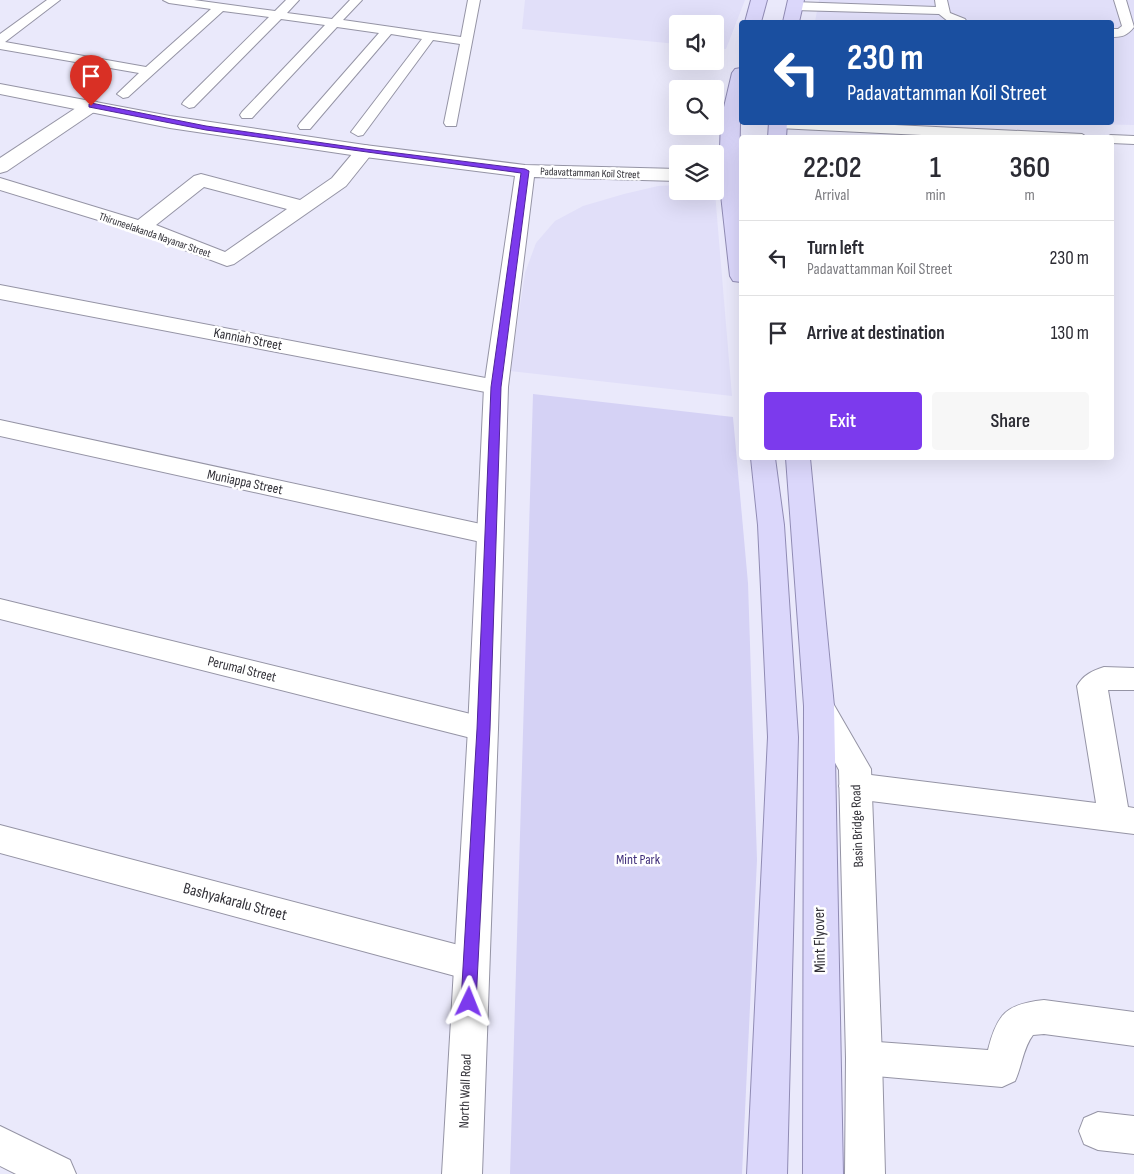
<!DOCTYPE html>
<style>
body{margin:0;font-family:"Sofia Sans Condensed",sans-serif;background:#f7f7f7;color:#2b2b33;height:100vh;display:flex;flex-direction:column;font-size:19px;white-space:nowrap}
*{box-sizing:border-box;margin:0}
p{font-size:16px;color:#7c7c81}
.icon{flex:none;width:28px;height:28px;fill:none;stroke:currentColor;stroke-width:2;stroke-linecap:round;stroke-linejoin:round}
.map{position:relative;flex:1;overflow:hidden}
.drawer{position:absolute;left:739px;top:135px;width:375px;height:325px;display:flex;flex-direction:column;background:#fff;border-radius:5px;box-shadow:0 5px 20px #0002}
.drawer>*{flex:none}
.guide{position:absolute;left:739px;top:20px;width:375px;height:105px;border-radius:5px;box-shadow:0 5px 20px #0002;background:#1a4fa0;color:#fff;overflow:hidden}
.buttons{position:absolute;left:669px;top:15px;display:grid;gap:10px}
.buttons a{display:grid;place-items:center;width:55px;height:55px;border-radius:5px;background:#fff;box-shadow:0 5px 20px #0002;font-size:25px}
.pin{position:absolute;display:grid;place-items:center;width:42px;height:42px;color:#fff;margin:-51px -21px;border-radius:50% 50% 50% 0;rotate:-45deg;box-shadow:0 0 5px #0007}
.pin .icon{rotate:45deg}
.me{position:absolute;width:55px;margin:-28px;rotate:2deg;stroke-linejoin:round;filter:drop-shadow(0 0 4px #0008)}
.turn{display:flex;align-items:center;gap:18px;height:105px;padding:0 25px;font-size:22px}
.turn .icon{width:65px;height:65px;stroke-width:2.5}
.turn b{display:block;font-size:35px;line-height:42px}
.eta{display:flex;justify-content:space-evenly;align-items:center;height:85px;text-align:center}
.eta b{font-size:30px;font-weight:600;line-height:35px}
.cta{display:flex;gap:10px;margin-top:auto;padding:10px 25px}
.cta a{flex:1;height:58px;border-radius:5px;background:#7c3aed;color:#fff;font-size:20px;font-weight:600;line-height:58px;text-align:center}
.cta a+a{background:#f7f7f7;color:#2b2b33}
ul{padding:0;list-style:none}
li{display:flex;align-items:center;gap:15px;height:75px;padding:0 25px;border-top:1px solid #e1e1e2}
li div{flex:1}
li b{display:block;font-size:19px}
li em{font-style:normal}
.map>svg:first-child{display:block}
.built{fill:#e1dff9}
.green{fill:#d5d2f5}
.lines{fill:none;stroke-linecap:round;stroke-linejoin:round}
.lane-casing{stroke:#9594a5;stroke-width:2}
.street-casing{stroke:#9594a5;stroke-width:2}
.secondary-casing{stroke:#9594a5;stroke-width:2}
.primary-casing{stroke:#908bb4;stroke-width:2}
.lane{fill:#fff;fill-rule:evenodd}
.street{fill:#fff;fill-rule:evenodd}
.secondary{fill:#fff;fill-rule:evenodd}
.primary{fill:#dbd7fb;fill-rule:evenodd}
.route{fill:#7c3aed;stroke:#51269a}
.labels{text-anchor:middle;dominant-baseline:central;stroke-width:5;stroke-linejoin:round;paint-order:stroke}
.far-street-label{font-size:11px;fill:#313037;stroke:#fff}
.street-label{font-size:14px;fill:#313037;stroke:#fff}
.park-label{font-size:14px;fill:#402f7b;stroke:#fff}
.near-street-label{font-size:16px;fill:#313037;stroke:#fff}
</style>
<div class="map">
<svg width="1134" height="1174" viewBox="0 0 1134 1174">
<rect width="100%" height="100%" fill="#eae9fb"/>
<g class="built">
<path d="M525 0H745L726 49 715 48V24H678L677 44 522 29Z"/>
<path d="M819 0H1134V125L1023 123 1111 122V22H815Z"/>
<path d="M677 185 678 191H713L715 193 732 396 510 371 525 273 536 243 555 221 583 206 624 194 658 186Z"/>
</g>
<path class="green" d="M533 394 733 417 748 583 757 860 742 1174H510Z"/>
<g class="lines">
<g class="lane-casing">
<g id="lane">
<path d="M47 0H60L5 42 146 67 211 9 169 3 163 0H194L275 11 286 0H299L287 13 332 19 350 0H362L343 20 461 37 468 0H480L456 126H446L444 123 460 44 433 40 363 135 358 136 351 132 422 39 391 34 310 129H300L298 126 300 123 379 33 337 27 252 118H242L240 115 242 112 325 25 281 19 194 107 189 108 182 104 184 101 269 17 223 11 128 97 123 98 117 94 139 73 0 49V34Z"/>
<path d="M935 0H947L950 13 965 19 967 22H949L939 14 794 10 788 6 794 2 936 7Z"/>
<path d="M1114 0H1126L1134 27C1127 36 1122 37 1111 37V29H1118L1122 26Z"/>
<path d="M772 122H833L1082 134 1088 138H983L778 128 773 127Z"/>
<path d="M1111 135 1134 136V144L1111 143V138H1105Z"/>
</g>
</g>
<g class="street-casing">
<g id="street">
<path d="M91 101 97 102 100 106 97 110 7 171 0 173V158L85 102Z"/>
<path d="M365 145 372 147 374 151 346 186 234 264 227 266 134 231 0 190V178L138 220 194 176 201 174 300 200 332 178 358 147ZM204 187 287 209 225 252 156 225Z"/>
<path d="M0 285 496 380 504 382 508 387 504 392 496 394 0 299Z"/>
<path d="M0 420 490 526 499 529 503 535 499 541 490 544 0 436Z"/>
<path d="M0 599 483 717 494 721 498 729 494 737 483 741 0 619Z"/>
<path d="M1104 667 1134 668V690H1108L1128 807 1134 808V834L855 799 844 795 839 786 844 777 855 773 1096 803 1077 686C1083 675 1092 671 1104 667Z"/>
<path d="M0 825 470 948 482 953 487 964 482 975 470 980 0 853Z"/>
<path d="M1044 1000 1134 1012V1046L1044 1034 1033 1035C1023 1048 1022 1066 1015 1081L1002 1087 864 1075 851 1070 846 1058 851 1046 864 1041 988 1050C997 1014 1006 1004 1044 1000Z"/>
<path d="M1098 1112 1134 1116V1154L1098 1150 1084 1144 1079 1131 1084 1118Z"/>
<path d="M0 1126 70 1160 76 1174H16L0 1166Z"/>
</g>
</g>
<g class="secondary-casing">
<g id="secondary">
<path d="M0 84 170 116 365 145 525 165 678 169V181L534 177 508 387 498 729 482 1174H442L468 729 484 387 515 176 365 157 170 128 0 94Z"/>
<path d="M819 695 830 698 871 769 882 1058 885 1174H845L846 1058 839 770 804 706 808 698Z"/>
</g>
</g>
<g class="primary-casing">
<g id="primary">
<path d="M751 0H767L761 22H745Z"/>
<path d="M788 0H804L799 22H783Z"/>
<path d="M741 68 739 177 741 196V282L733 281 730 276 719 177 721 120 732 73 735 69Z"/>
<path d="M769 122H787L786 138H768Z"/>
<path d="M751 458H775L784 525 798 737 787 1174H747L768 737 758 525Z"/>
<path d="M786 458H810L834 706 843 1174H803L804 706Z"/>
</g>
</g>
<use href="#lane" class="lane"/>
<use href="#street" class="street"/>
<use href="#secondary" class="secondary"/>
<use href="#primary" class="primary"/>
</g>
<path class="route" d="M91 103 206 126 365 149 525 169 529 171 501 387 490 729 476 1002 474 1007 469 1009 464 1007 461 1002 477 729 491 387 521 173 206 130 89 107V104Z"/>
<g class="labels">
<g class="far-street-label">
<text transform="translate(590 173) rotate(2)">Padavattamman Koil Street</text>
<text transform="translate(155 235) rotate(19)">Thiruneelakanda Nayanar Street</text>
</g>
<g class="street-label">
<text transform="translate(248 339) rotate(11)">Kanniah Street</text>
<text transform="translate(245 482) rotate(12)">Muniappa Street</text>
<text transform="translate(242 669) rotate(14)">Perumal Street</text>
<text transform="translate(857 826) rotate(-92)">Basin Bridge Road</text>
<text transform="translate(465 1091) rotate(-88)">North Wall Road</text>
</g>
<g class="park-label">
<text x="638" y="859">Mint Park</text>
</g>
<g class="near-street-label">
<text transform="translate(235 902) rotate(15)">Bashyakaralu Street</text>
<text transform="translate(820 940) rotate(-91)">Mint Flyover</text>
</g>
</g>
</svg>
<div class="buttons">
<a><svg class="icon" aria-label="sound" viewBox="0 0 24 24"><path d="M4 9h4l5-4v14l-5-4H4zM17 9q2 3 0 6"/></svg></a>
<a><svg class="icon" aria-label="search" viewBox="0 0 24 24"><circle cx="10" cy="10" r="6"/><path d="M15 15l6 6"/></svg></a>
<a><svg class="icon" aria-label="layers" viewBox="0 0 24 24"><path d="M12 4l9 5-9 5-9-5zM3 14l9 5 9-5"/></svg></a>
</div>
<div class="pin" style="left:91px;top:106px;background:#d93025"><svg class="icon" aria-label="arrive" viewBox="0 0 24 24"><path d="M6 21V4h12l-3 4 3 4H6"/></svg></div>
<svg class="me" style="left:469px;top:1002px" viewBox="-20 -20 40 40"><path d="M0-17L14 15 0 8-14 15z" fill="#7c3aed" stroke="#fff" stroke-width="4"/></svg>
<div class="guide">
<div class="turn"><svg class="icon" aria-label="left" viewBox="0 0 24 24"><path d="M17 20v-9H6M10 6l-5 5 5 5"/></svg><div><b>230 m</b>Padavattamman Koil Street</div></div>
</div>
<section class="drawer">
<div class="eta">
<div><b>22:02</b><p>Arrival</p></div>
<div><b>1</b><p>min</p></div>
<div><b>360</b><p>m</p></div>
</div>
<ul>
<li><svg class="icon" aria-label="left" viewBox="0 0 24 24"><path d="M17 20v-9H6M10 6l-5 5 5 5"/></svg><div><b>Turn left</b><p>Padavattamman Koil Street</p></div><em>230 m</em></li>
<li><svg class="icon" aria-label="arrive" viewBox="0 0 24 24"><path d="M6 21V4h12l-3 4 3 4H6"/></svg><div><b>Arrive at destination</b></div><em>130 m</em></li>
</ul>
<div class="cta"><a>Exit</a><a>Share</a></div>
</section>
</div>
